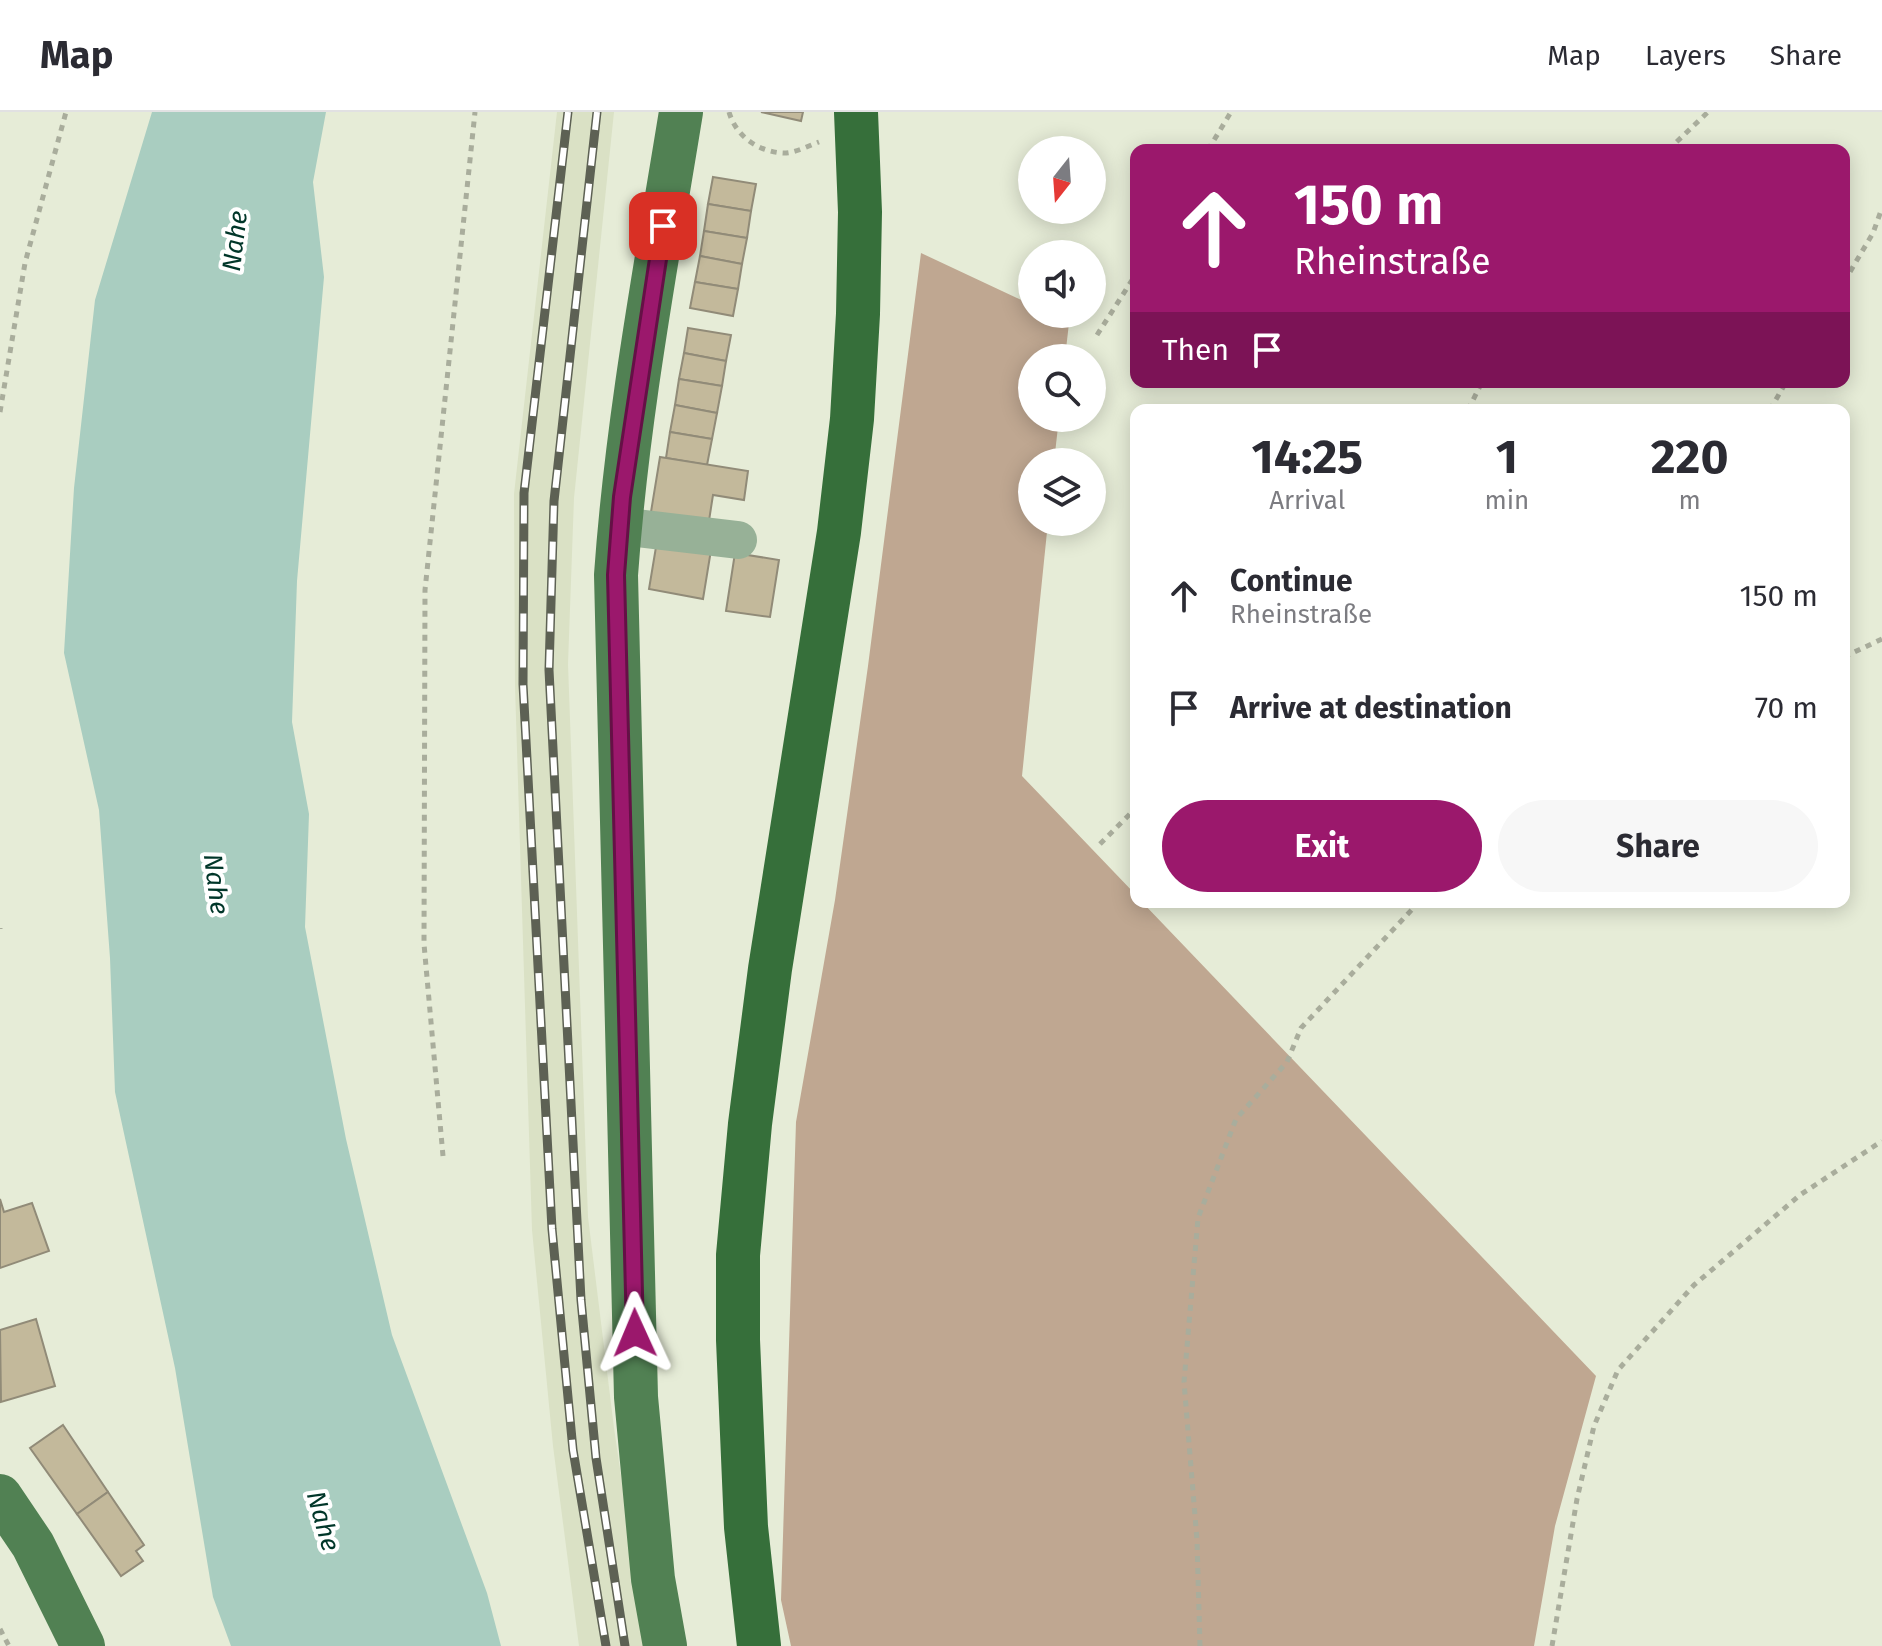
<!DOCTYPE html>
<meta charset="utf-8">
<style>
body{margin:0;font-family:"Fira Sans",sans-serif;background:#f7f7f7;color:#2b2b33;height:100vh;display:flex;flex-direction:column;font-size:30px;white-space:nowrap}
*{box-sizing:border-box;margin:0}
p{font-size:26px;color:#7c7c81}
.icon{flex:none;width:44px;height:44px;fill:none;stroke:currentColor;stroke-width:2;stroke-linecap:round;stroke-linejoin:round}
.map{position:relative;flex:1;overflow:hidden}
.side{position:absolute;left:1130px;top:292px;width:720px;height:504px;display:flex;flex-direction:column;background:#fff;border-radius:16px;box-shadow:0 4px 20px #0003}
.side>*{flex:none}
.hud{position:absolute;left:1130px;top:32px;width:720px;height:244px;border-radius:16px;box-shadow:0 4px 20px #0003;background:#9b186c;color:#fff;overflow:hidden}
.needle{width:52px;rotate:197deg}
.fabs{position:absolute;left:1018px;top:24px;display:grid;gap:16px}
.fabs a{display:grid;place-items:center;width:88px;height:88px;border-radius:50%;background:#fff;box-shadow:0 4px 20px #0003;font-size:40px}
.pin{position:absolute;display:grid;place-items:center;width:68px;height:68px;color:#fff;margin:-34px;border-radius:16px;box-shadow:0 4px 12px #0006}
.me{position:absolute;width:88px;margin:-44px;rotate:359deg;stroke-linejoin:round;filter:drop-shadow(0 0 6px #0008)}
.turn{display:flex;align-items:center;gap:28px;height:168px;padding:0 32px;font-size:36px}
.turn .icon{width:104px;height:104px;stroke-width:2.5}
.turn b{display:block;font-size:56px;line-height:68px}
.then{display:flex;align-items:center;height:76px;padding:0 32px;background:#0003;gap:16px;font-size:30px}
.eta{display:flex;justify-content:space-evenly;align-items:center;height:136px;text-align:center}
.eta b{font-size:48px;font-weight:700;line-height:56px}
.action{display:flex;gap:16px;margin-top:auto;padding:16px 32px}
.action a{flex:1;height:92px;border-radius:48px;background:#9b186c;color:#fff;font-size:32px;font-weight:700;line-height:92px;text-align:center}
.action a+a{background:#f7f7f7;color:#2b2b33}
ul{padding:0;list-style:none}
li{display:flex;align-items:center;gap:24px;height:112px;padding:0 32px}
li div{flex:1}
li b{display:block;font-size:30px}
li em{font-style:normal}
header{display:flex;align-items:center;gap:48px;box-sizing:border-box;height:112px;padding:0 40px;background:#fff;border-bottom:2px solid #e1e1e2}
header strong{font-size:38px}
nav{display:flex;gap:44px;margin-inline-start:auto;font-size:28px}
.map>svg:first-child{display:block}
.built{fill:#dae1c5}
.forest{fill:#bfa791}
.water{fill:#a9cdc0}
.building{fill:#c3b99b;stroke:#918b78;stroke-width:2}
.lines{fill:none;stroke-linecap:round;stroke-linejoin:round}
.path{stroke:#a9ad9c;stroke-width:5;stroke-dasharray:6 6;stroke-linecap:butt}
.minor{stroke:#97b197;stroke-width:38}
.major{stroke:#518153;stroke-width:44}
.highway{stroke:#366f3a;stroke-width:44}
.rail-casing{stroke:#5d6154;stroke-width:9}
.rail{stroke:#fff;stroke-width:6;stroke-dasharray:18;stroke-linecap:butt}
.route-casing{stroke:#651046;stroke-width:20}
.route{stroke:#9b186c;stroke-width:14}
.labels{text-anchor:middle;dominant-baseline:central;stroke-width:8;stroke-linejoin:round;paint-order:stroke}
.water-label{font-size:26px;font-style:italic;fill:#003629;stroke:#fff}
</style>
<header>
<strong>Map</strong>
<nav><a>Map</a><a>Layers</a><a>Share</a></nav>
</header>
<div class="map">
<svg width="1882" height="1534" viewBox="0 0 1882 1534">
<rect width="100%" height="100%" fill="#e6ecd7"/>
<path class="built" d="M557 0H614L574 386 568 552 588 1105 614 1316 646 1534H579L553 1334 532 1118 515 574 514 382Z"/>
<path class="forest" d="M921 141 1032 193V202H1050L1069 211 1065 246H1032V306H1059L1054 350H1032V410H1048L1022 664 1136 783V790H1142L1596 1264 1555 1414 1534 1534H791L781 1488 796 1010 835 788 868 554Z"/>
<path class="water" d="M152 0H326L313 70 324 165 297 469 292 610 309 702 305 815 346 1027 392 1223 487 1481 501 1534H231L213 1485 175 1256 115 980 110 846 99 698 64 541 74 376 95 188Z"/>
<g class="building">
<path d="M761 0H803L801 9Z"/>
<path d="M713 65 756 72 751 99 708 92Z"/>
<path d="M708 92 751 99 747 126 704 119Z"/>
<path d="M704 119 747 126 742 152 700 144Z"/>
<path d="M700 144 742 152 738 177 695 170Z"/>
<path d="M695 170 738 177 733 204 690 196Z"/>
<path d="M688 216 731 223 726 249 684 241Z"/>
<path d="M684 241 726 249 722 274 679 267Z"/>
<path d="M679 267 722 274 717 301 675 293Z"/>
<path d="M675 293 717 301 712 327 670 320Z"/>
<path d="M670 320 712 327 707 353 666 346Z"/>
<path d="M660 345 748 359 744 388 713 383 708 415 650 406Z"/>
<path d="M657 429 711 438 703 487 649 477Z"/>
<path d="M735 441 779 448 770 505 726 499Z"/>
<path d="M0 1087 4 1100 32 1091 49 1139 0 1156Z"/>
<path d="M36 1207 55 1274 1 1290 0 1218Z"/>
<path d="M63 1313 108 1380 77 1402 30 1336Z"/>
<path d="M108 1380 144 1433 136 1439 143 1449 121 1464 77 1402Z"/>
</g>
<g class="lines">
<g class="path">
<path d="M729 0C736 24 757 39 782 41 793 42 808 34 819 30"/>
<path d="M1208 38 1231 0"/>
<path d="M1668 38 1708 0"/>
<path d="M1844 170 1873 121 1882 96"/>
<path d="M1097 223 1136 162"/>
<path d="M1468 298 1482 270"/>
<path d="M1770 298 1786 270"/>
<path d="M0 300 25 151 66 0"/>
<path d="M1844 545 1882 527"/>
<path d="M1100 732 1136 696"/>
<path d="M0 816V817"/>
<path d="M443 1044 424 832 425 478 475 0"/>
<path d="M0 1517 9 1534"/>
<path d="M1200 1534 1197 1428 1184 1270 1198 1106 1236 1007 1287 950 1301 916 1419 790"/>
<path d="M1552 1534 1577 1387 1594 1314 1618 1258 1694 1173 1800 1083 1882 1029"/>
</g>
<path class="minor" d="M619 414 738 428"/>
<g class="major">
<path d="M0 1384 33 1433 83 1534"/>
<path d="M665 1534 653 1467 636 1285 616 463C627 307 656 154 681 0"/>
</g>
<path class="highway" d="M759 1534 746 1415 738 1228V1143L750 1012 770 857 839 420 852 307 858 202 860 100 856 0"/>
<g class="rail-casing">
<g id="rail">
<path d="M568 0 524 381 523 572 552 1117 573 1338 606 1534"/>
<path d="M597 0 554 389 549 558 581 1188 596 1346 625 1534"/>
</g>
</g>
<use href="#rail" class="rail"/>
</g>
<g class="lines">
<g class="route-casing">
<path id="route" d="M635 1221 616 463 622 385 663 114"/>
</g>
<use href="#route" class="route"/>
</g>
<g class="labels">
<g class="water-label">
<text transform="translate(235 129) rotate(-83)">Nahe</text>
<text transform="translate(216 772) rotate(83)">Nahe</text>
<text transform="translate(323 1409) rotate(74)">Nahe</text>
</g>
</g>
</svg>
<div class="fabs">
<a><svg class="needle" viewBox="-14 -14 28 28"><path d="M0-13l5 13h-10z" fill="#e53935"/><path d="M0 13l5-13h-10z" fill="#7c7c81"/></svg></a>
<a><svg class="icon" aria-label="sound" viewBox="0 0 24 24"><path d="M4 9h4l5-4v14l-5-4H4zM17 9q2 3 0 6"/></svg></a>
<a><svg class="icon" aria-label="search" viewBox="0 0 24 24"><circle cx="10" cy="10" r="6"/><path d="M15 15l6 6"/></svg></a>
<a><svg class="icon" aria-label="layers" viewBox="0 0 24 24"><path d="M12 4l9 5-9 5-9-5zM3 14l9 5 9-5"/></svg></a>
</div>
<div class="pin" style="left:663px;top:114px;background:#d93025"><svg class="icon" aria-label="arrive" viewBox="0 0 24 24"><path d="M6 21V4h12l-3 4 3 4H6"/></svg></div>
<svg class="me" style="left:635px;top:1221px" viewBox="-20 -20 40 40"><path d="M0-17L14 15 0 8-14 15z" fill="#9b186c" stroke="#fff" stroke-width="4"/></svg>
<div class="hud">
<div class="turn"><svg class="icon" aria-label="ahead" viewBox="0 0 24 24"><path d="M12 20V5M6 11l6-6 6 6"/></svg><div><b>150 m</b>Rheinstraße</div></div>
<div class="then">Then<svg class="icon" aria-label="arrive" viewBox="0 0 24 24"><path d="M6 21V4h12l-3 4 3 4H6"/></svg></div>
</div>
<section class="side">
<div class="eta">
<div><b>14:25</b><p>Arrival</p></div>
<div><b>1</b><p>min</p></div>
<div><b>220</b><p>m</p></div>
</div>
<ul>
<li><svg class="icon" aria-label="ahead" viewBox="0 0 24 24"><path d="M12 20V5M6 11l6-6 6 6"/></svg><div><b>Continue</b><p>Rheinstraße</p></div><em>150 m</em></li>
<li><svg class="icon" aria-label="arrive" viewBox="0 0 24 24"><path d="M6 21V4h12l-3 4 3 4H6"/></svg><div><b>Arrive at destination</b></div><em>70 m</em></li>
</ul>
<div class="action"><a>Exit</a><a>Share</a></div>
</section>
</div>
